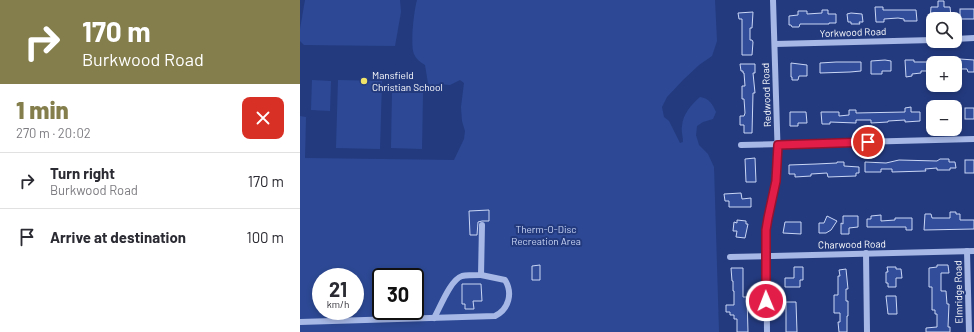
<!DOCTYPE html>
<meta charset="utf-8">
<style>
body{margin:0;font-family:Barlow,sans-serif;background:#f2f2f3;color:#2b2b33;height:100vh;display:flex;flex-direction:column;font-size:15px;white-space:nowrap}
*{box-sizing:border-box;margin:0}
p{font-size:13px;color:#7c7c81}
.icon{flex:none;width:22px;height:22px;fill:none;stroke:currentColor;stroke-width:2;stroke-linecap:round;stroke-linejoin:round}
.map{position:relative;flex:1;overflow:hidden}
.details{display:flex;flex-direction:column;background:#fff;width:300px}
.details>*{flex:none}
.hud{background:#847e4c;color:#fff;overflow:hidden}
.fabs{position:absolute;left:626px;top:12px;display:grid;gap:8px}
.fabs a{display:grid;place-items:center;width:36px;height:36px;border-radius:8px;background:#fff;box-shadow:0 2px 6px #0003;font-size:20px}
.speed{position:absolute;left:12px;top:268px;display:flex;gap:8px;font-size:20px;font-weight:700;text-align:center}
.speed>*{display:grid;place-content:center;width:52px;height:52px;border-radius:50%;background:#fff;box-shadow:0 2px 6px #0003;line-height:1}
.speed small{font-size:10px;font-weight:400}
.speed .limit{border:2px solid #111;border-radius:6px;background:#fff;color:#111}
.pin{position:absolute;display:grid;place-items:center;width:34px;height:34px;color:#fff;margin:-17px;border:2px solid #fff;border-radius:50%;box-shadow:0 1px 4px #0007}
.me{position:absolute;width:44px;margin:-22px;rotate:359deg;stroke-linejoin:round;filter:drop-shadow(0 0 3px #0008)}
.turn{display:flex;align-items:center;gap:14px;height:84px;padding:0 16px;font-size:18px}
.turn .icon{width:52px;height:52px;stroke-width:2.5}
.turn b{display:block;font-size:28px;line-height:34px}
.round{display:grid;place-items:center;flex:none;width:42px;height:42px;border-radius:8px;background:#f2f2f3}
.head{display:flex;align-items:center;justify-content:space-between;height:68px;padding:0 16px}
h1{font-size:24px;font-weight:800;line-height:30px;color:#847e4c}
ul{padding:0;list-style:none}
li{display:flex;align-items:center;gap:12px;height:56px;padding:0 16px;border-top:1px solid #e1e1e2}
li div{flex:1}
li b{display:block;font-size:15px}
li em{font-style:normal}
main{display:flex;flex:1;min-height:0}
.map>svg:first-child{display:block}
.green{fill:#2d4995;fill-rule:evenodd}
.building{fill:#324e9b;stroke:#cad6f5}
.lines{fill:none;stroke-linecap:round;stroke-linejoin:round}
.minor{stroke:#a7b8e6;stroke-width:6}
.route-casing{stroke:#92132f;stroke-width:10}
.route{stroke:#e11d48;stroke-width:7}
.poi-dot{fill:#f1e36a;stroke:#233a7e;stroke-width:1.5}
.labels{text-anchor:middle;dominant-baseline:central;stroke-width:4;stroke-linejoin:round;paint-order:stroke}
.street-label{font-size:10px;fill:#fff;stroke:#233a7e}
.poi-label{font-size:10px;fill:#fff;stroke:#233a7e;text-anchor:start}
.park-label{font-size:10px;fill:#cad6f5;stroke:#233a7e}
</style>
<main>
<section class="details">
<div class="hud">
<div class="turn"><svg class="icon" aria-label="right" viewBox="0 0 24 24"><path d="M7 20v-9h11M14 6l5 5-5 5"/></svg><div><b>170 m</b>Burkwood Road</div></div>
</div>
<div class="head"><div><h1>1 min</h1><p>270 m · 20:02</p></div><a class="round" style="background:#d93025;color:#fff"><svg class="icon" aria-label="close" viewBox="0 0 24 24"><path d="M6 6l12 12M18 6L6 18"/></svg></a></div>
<ul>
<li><svg class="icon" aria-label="right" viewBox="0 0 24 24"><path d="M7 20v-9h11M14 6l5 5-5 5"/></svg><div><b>Turn right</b><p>Burkwood Road</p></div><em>170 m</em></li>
<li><svg class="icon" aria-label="arrive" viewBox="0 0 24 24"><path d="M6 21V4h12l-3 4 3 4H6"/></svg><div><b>Arrive at destination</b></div><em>100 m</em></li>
</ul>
</section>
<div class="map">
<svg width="674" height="332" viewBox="0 0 674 332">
<rect width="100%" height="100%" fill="#233a7e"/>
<g class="green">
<path d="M5 0H100L101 12 95 46 4 45 0 41V29Z"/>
<path d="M117 0H415L417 41 412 56 399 65 383 80 367 97 362 107 364 117 369 121 380 143 383 142C383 137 381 131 382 126 383 114 391 105 400 97 409 98 413 105 416 112L413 119 403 122 397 126 396 135 399 145 408 154 414 167 419 332H0V116L6 117 5 158 154 160 164 139 165 131 162 121 161 107 164 83 160 80 150 85 139 84 131 86 128 83 125 65C120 62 116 59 114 54 110 45 114 10 117 0ZM21 277H55V311H21ZM81 277H115V311H81Z"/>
<path d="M12 80 31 81 30 111 11 110Z"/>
<path d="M38 80 82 81 80 149 36 148Z"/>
<path d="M92 93H123L122 149 91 148Z"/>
</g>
<g class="building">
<path d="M638 1H644V7H650L651 16 638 17V19H630L631 7H638Z"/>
<path d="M575 7H583V10H616L617 21H604V19L598 18 584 19V22H576Z"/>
<rect x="660" y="9" width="14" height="10"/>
<path d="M522 10H528V14H536V23H529V24H500L499 27H492L491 25H489V16L498 15V11H507V14L522 13Z"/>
<path d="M453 12 452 28H450V40H452L453 42 452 55H442V19H439L438 13Z"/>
<path d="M551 13 562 14 563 22H559L560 24H551V22H548L547 14Z"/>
<path d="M660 59 674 60V72H668L667 69H660Z"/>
<path d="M585 60 591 61V71H582V74H571V61Z"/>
<path d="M605 60H614V62H633V71H621V73L612 74V76L606 77Z"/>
<path d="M536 62H561V71L550 72 520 73V63Z"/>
<path d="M491 63 507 65V76H499L498 80H492V77H491Z"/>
<path d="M440 64H455V73H453L455 93H453L452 133H444V125H440V116H444L445 113 444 99H442V86H445L444 73H443V71H441Z"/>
<path d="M611 107V112H620V121L605 122V120L588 121V122L571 123V120H556V123L530 122V124H522L521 112H539V116L549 115V110H556V113L605 112V108Z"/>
<rect x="665" y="108" width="9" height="11"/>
<path d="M490 112H506L507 123H498V126H490Z"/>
<path d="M455 158 456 182H446L445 159Z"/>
<path d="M640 159H649V162H655L656 168H650V170H637V168L625 169 626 171 592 172V169H581V172H565V162L586 163 599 160 637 161Z"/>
<rect x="665" y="160" width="9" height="13"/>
<path d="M537 162H544V166L559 167V173H556V176L528 177 527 173 511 174V176L495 177V174H489V165L516 164 537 163Z"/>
<path d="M441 193 442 199 451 198V207H429V201H425L424 194Z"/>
<path d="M189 210V221H182L178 222 177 235H170L169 211Z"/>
<path d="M650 212H656V214H660V220H674V229L624 230 625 214H631L632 218H650Z"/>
<path d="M581 215V221L595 220V218H612V230H606V227H567V219H571V216Z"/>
<path d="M527 216 537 221 531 230 526 233H519V223H524Z"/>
<path d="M543 216H558V227L549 228V234H541V223L543 224Z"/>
<path d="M437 220 446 221V224H448L445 238 436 237 437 231H433L434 222 437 223Z"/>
<path d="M485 222H501V234L483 233Z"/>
<path d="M240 265V280H232V266Z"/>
<path d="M637 265H648L649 273H641V291H646L647 304H649L648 327H650V332H626V328L637 327V314H635V310H632V287H629V268L637 267Z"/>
<path d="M494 267H503V280H500V287H485V278H494Z"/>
<path d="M587 267H596V269H601L602 278H596V287H588V283H586V272H588Z"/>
<path d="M431 268H443V297H447L448 332H437V319H434V315H430V312H426V305H434V291H433V281H432Z"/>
<path d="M546 269 548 289H546V301H548V316H547V332H539L538 322H540V313H534V295H538V276H540L539 270Z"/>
<path d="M162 284H181L182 301H173L174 309H165V304H162Z"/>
<path d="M586 296H596L597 314H588Z"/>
<path d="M486 302H496L497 332H486Z"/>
</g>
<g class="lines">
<g class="minor">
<path d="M655 39 674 38"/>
<path d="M475 44 633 40"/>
<path d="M441 145 674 139"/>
<path d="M667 251 669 332"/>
<path d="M566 253 567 332"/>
<path d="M430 257 674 251"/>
<path d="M134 318C140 308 150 280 162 276 167 275 175 275 181 275L182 225"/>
<path d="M0 322 195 316C209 309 213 293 205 280L181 275"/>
<path d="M467 332 466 231C469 207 477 185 478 161L473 0"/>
</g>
</g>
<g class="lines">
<g class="route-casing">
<path id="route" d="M466 301V230L468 218 476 181 478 145 568 142"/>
</g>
<use href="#route" class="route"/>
</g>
<circle class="poi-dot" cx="64" cy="81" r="4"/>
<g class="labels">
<g class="street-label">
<text transform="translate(553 32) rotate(-2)">Yorkwood Road</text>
<text transform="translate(466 95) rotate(-92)">Redwood Road</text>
<text transform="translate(552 244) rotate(-1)">Charwood Road</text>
<text transform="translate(658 292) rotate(-91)">Elmridge Road</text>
</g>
<g class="poi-label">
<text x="72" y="75">Mansfield<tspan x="72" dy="12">Christian School</tspan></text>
</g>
<g class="park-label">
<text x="246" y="229">Therm-O-Disc<tspan x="246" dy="12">Recreation Area</tspan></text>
</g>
</g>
</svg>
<div class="fabs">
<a><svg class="icon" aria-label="search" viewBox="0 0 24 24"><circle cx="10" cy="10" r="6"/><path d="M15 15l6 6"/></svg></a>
<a>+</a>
<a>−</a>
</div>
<div class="speed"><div>21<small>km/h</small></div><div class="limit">30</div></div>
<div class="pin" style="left:568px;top:142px;background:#d93025"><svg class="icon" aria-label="arrive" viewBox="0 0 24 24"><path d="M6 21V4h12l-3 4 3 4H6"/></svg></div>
<svg class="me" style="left:466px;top:301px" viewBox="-20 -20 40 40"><circle r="17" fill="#e11d48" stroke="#fff" stroke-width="3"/><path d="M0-11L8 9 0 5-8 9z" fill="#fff"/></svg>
</div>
</main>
